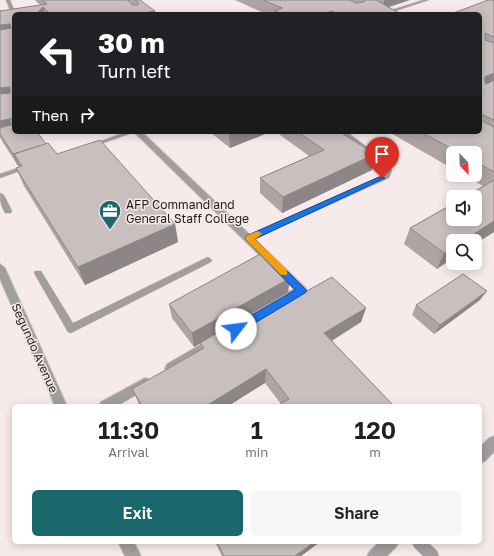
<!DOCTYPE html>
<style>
body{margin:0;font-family:"Golos Text",sans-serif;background:#f6f6f6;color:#202124;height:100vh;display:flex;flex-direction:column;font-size:15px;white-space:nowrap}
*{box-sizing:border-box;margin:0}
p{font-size:13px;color:#757577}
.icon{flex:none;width:22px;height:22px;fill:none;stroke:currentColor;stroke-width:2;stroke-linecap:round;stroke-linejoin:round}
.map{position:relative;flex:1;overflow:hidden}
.drawer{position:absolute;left:12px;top:404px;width:470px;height:140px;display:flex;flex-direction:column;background:#fff;border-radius:6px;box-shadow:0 2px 10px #0003}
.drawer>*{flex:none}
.hud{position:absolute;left:12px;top:12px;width:470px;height:122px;border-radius:6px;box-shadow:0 2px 10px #0003;background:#202124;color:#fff;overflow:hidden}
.needle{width:26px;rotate:157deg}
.controls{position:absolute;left:446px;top:146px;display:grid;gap:8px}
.controls a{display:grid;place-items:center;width:36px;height:36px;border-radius:6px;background:#fff;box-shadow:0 2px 10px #0003;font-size:20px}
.pin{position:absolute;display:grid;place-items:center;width:34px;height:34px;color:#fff;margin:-41px -17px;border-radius:50% 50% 50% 0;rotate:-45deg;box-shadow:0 0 4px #0007}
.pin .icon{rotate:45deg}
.me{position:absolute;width:44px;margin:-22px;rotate:60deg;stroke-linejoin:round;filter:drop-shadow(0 0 3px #0008)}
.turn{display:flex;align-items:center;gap:14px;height:84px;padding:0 20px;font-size:18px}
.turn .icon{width:52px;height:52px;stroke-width:2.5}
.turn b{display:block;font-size:28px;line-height:34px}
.then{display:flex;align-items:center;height:38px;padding:0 20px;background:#0003;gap:8px;font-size:15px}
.eta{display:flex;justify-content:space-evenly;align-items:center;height:68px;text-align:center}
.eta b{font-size:24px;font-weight:600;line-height:28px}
.action{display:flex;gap:8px;margin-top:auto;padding:8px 20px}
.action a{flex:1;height:46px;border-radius:6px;background:#1a686c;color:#fff;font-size:16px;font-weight:600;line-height:46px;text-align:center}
.action a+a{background:#f6f6f6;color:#202124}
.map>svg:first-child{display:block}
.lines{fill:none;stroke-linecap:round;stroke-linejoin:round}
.lane-casing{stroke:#d0c6c6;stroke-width:1}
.street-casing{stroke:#d0c6c6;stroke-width:2}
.lane{fill:#a29e9d;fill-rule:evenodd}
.street{fill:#a29e9d;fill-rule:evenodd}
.wall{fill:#aea4a4}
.shaded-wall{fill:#8d8686}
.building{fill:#cabfbf;stroke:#8d8686}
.route{fill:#1a73e8;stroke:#114b97}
.slow{fill:#f59e0b}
.labels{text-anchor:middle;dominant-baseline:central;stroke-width:3;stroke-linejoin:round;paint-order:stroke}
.poi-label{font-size:12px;fill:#242020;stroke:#f6ebea;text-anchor:start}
.street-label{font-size:12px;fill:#242020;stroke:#f6ebea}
</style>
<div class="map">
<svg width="494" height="556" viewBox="0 0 494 556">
<rect width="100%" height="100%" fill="#f6ebea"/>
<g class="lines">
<g class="lane-casing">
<g id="lane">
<path d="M6 0H10L16 14 12 15Z"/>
<path d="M423 0H429L386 14H379Z"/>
<path d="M126 132H135L92 147H88L87 146Z"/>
<path d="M340 132H347L386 161 392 170 389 178 252 240H246L245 238 246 236 383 175 384 170 381 163Z"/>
<path d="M27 165 31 167 29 168 0 178V174Z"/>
<path d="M0 193 4 195 12 211 11 213H5C1 206 0 201 0 193Z"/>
<path d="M208 257 212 260 211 262 71 333 68 332 34 273 35 271H41L73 323Z"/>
<path d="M412 542H428L437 551 439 556H423L414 547Z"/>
</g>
</g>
<g class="street-casing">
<g id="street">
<path d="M134 132H142L306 288 307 291 306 294 295 299 291 298 290 295 295 290Z"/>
<path d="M0 264 5 268 67 406H55L0 279Z"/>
<path d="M212 338 216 340 218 343 216 346 175 372 171 373 167 372 165 368 167 364Z"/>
<path d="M145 378 149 379 151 383 149 387 117 406H99L101 402Z"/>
<path d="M494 436V452L485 461 480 463V447L489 438Z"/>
<path d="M118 542H134L141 556H125Z"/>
<path d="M379 542H399L396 547 387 556H367L370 551Z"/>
</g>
</g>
<use href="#lane" class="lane"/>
<use href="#street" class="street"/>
</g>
<g class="wall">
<path d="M35 0H128L132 5H133L128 0H140L156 14H14V132L46 144 57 154 175 224 178 242 85 285 24 186 16 168 20 167 19 166H18L2 141 0 137V10V11L40 5Z"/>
<path d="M235 0H410L388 7 401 14H266Z"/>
<path d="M494 0V232L475 244V241L437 269 404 244 410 228 483 186 464 175H475V153H453V169L389 132H480V14Z"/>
<path d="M210 132H270L230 148Z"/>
<path d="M276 132H340L375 154 372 170 282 213 260 193V178L309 156Z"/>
<path d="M290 278 288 292 194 347 172 318 169 304Z"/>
<path d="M305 292 366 308 361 322 332 341 394 406 281 404 265 383 228 406H140L132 389 201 350 200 343Z"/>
<path d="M480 300 434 334 412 315 416 305Z"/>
<path d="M215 542H320L301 556H222Z"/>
</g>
<g class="shaded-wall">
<path d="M384 0H410L383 9Z"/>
<path d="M43 7 45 14H36Z"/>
<path d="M155 11 156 14H136Z"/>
<path d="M332 11 331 14H323Z"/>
<path d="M10 24 14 34 0 35V25Z"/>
<path d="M494 73V85L480 91 485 77Z"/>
<path d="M10 87 14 95 0 100V88Z"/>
<path d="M9 119 14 131 0 135V121Z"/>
<path d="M231 132H270L230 148 229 133Z"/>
<path d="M13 154H14L19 166H18Z"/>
<path d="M375 154 372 170 282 213 283 197Z"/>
<path d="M494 221V232L475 244V241H463Z"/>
<path d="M175 224 178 242 85 285 78 267Z"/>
<path d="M453 248V258L437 269 444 253Z"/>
<path d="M290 278 288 292 194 347 192 333Z"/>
<path d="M487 291 480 300 434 334 440 325Z"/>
<path d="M366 308 361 322 321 347 324 333Z"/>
<path d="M266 369 265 383 228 406H206Z"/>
<path d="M314 542H320L301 556H295Z"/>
</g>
<g class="building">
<path d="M43 0H128L132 5H138L139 3 135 0H140L155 11 136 14H50L43 7 36 14H14V119H9L0 121V94L10 93V87L0 88V30L11 28 10 24 0 25V10V11L47 4Z"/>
<path d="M263 0H350L356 3 364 2V0H376L401 14H338L332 11 323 14H282L275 11 282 8Z"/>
<path d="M488 0H494V37L485 33V40L494 43V73L485 77V83L487 84 494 80V120L483 115H480V14H451Z"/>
<path d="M480 120 494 127V172L475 161V153H460L421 132H480Z"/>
<path d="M14 124V132H37L46 144 13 154 0 134V128Z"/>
<path d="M298 132H340L375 154 283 197 260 178 324 150Z"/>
<path d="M100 140 175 224 78 267 16 168 22 166 14 154 48 143 57 154Z"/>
<path d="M494 180V221L463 241H453V248L444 253 410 228 453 204V219H475V197H465Z"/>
<path d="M262 253 290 278 192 333 169 304Z"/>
<path d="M463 274 487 291 440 325 416 305Z"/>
<path d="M332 277 366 308 324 333 394 406H277L289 399 266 369 206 406H142L132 389 204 348 200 343 299 286 305 292Z"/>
<path d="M217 542H314L295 556H224Z"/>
</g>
<path class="route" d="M379 177 385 178 255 239 307 291 305 293 240 332H233L231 329 233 326 295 290 246 240V236Z"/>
<path class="slow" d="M258 231 262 234 255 239 287 270V275H281L246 240V236Z"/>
<defs>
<g id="office-pin" transform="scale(1.15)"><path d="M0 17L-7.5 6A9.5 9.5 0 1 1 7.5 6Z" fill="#1a686c" stroke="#f6ebea"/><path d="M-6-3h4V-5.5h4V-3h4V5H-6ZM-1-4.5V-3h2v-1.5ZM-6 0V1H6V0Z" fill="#fff"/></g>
</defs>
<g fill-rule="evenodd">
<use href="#office-pin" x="110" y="211"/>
</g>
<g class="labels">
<g class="poi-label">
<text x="126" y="204">AFP Command and<tspan x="126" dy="14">General Staff College</tspan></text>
</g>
<g class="street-label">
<text transform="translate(35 348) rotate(66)">Segundo Avenue</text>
</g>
</g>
</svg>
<div class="controls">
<a><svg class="needle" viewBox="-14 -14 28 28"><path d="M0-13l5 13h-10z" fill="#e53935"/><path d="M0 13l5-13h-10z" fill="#757577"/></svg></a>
<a><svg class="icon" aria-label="sound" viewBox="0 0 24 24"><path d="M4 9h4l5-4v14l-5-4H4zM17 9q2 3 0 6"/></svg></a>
<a><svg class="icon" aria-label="search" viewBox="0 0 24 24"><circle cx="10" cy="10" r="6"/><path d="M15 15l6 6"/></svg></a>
</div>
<div class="pin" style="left:382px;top:178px;background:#d93025"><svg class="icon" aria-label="arrive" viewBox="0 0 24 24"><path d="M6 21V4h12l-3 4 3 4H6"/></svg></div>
<svg class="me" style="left:236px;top:329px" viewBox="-20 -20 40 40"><circle r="19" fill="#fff"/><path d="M0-13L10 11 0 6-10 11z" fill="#1a73e8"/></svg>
<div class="hud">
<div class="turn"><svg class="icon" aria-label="left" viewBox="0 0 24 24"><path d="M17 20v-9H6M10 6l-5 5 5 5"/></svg><div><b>30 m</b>Turn left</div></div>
<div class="then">Then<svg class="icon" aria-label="right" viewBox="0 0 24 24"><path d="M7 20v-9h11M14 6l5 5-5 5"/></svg></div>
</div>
<section class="drawer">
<div class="eta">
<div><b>11:30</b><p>Arrival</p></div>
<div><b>1</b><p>min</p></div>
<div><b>120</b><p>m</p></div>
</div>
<div class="action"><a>Exit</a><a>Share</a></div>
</section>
</div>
